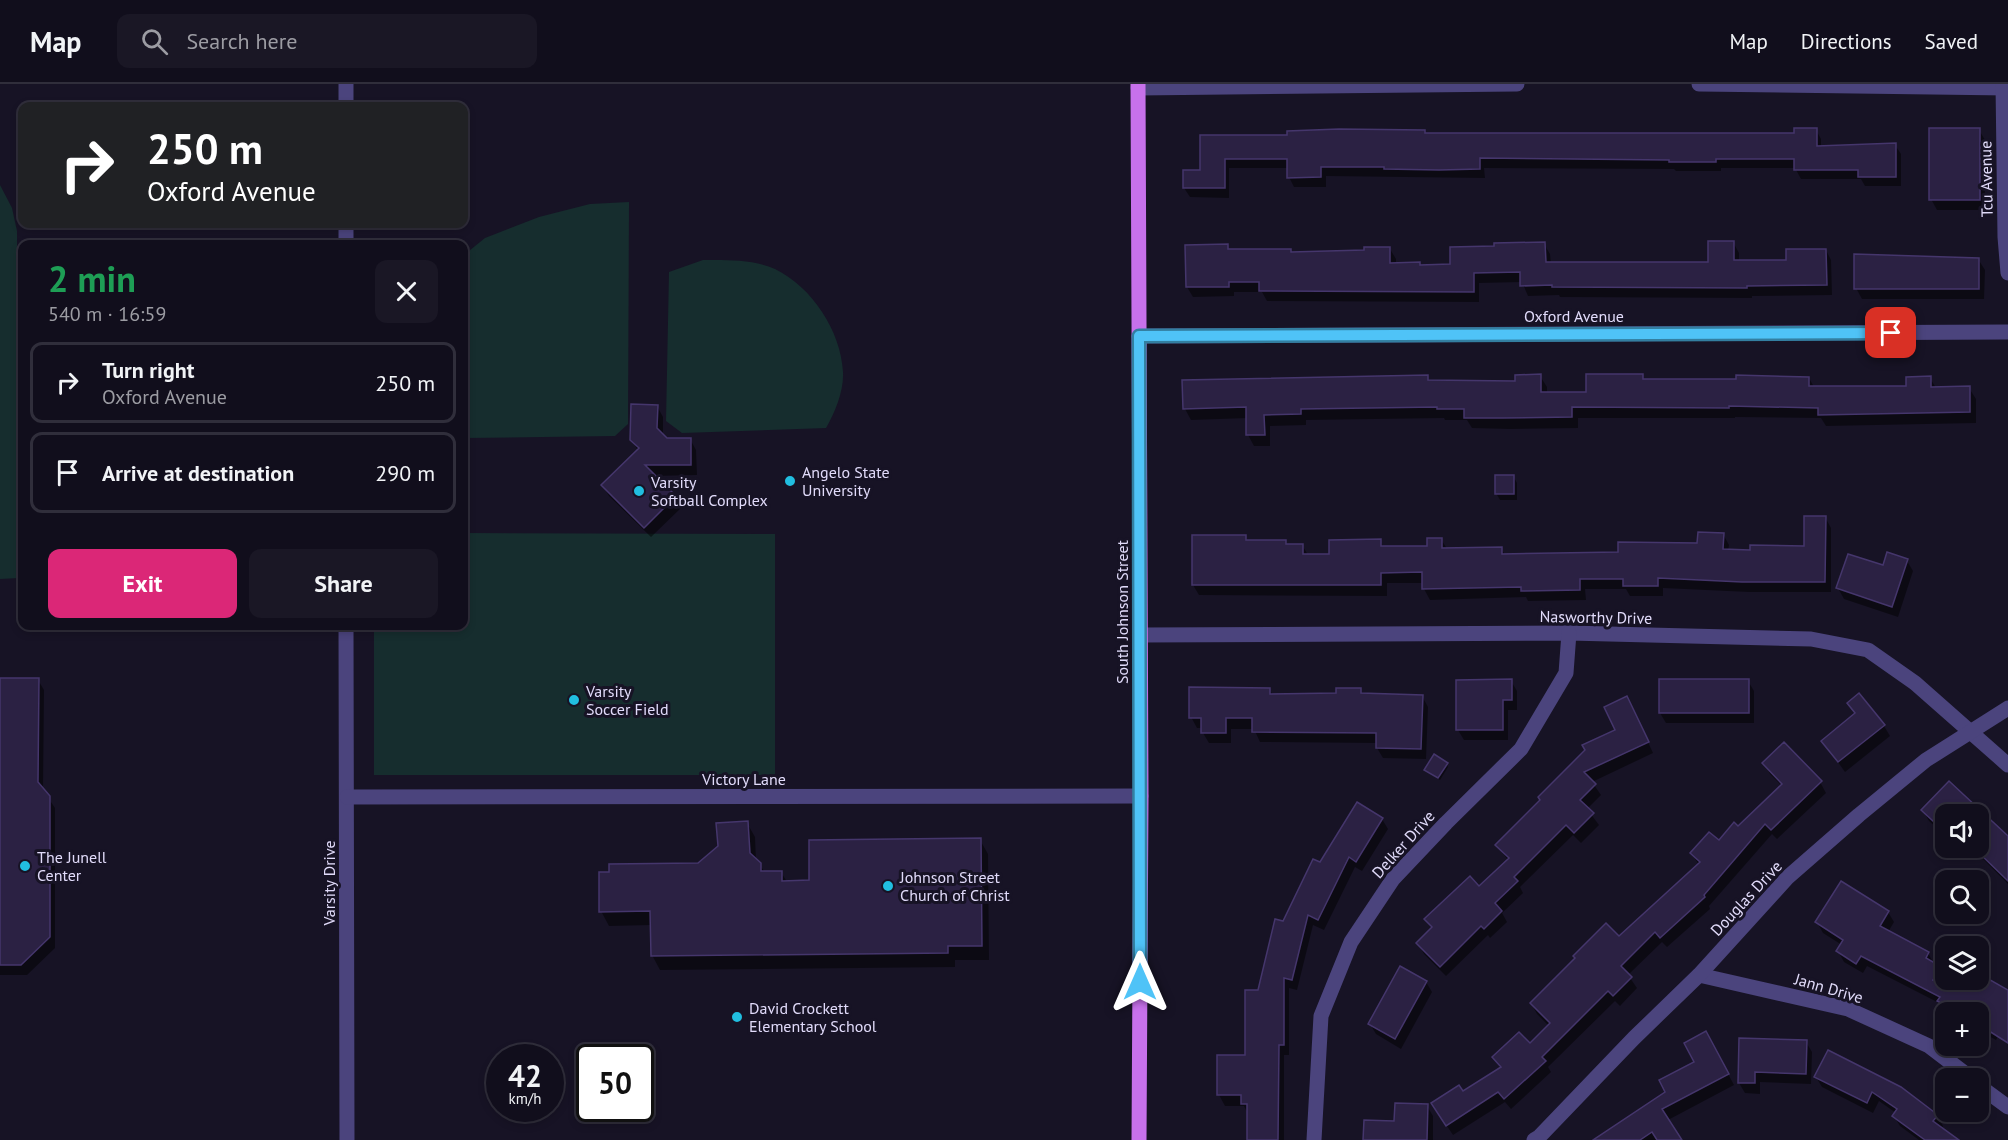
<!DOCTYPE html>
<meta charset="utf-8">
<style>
body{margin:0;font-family:"PT Sans",sans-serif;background:#1a1725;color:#f1f3f6;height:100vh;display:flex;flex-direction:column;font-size:22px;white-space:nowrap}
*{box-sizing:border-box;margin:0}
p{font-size:20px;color:#9c9ca3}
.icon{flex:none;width:33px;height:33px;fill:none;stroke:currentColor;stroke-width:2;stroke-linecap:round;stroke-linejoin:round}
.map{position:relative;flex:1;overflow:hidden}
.panel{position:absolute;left:18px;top:156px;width:450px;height:390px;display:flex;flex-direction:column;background:#110e1c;border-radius:12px;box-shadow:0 3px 9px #0003,0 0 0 2px #302e3b}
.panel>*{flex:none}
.banner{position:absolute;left:18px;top:18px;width:450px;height:126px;border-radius:12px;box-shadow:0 3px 9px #0003,0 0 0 2px #302e3b;background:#202124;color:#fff;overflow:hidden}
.tools{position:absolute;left:1935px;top:720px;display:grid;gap:12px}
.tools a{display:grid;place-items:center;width:54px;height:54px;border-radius:12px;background:#110e1c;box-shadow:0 3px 9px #0003,0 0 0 2px #302e3b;font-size:30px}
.speed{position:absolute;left:486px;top:960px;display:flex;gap:12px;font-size:30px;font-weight:700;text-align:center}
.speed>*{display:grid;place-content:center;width:78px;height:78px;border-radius:50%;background:#110e1c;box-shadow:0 3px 9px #0003,0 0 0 2px #302e3b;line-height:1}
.speed small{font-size:15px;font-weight:400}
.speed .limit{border:3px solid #111;border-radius:9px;background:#fff;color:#111}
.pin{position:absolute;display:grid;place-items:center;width:51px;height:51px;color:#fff;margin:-26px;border-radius:12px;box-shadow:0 3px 9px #0006}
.me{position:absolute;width:66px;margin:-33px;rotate:0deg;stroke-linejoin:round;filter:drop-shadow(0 0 4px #0008)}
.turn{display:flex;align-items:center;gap:21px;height:126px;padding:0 30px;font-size:27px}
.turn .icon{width:78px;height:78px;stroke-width:2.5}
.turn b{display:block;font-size:42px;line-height:51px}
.round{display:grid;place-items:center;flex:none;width:63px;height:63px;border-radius:12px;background:#1a1725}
.headline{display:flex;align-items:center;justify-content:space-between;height:102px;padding:0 30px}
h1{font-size:36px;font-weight:700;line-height:45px;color:#1e9e55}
.cta{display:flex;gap:12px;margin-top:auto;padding:12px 30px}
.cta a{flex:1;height:69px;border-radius:12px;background:#db2777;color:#fff;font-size:24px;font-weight:700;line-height:69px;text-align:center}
.cta a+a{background:#1a1725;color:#f1f3f6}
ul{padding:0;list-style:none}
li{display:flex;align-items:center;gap:18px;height:81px;margin:0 12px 9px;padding:0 18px;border:3px solid #302e3b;border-radius:12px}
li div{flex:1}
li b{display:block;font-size:22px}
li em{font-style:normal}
header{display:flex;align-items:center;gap:36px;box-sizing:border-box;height:84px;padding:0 30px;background:#110e1c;border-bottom:2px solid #302e3b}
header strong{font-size:28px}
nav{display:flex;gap:33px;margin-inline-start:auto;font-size:21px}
.search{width:420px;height:54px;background:#1a1725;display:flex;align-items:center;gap:15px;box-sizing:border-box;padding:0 21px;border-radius:12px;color:#9c9ca3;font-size:22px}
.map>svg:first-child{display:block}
.green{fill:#162d2e}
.shadow{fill:#0007}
.building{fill:#2b2143;stroke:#45366c;stroke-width:1.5}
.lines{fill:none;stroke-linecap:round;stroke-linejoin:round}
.minor{stroke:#4b447d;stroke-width:15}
.major{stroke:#c771eb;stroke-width:15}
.route-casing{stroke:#337fa1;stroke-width:15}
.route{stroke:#4fc3f7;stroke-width:10}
.poi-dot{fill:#21bee0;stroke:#171325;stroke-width:2}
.labels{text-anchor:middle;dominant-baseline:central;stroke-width:6;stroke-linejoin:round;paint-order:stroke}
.street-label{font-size:16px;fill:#e1dbfa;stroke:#171325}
.poi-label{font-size:16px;fill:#e1dbfa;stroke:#171325;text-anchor:start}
</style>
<header>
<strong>Map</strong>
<div class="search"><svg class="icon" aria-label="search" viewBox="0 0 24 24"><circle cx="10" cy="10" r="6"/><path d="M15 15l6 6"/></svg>Search here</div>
<nav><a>Map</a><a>Directions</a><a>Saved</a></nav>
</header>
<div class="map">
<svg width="2008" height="1056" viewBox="0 0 2008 1056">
<rect width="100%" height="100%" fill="#171325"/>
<g class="green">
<path d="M0 101 12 124 17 147 19 494 0 495Z"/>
<path d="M629 118 628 340 615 352 464 354V171L485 154 539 133 590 120Z"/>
<path d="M703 176C726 176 753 175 775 185 812 203 841 247 843 288 844 307 835 328 826 344L682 349 666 337 669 188Z"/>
<path d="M464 449 775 450V691H374V542H464Z"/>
</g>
<g class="shadow">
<path d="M1816 46 1821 55V63L1895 61 1901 70V102H1865L1861 95H1801L1795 84H1721V87H1676L1674 85 1484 84 1485 94 1326 92V103H1294L1289 93V84H1229V114L1190 113 1184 104 1201 87 1202 53 1289 52 1424 48 1426 50H1795Z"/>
<path d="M1979 46 1985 56V126H1937L1931 115Z"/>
<path d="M98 158 99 160H34V159Z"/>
<path d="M1733 158 1739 169V178L1788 177 1826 166 1831 176 1832 211 1752 212V214L1560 213 1559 211 1528 212 1522 198 1479 199V218L1267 217 1262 208H1234V212L1193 213 1187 203 1227 162 1230 167H1290L1292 170 1390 165 1396 175V180L1421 183 1451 182 1544 160 1550 170 1551 180H1709Z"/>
<path d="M1978 175 1985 186 1984 215H1862L1856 204Z"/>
<path d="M1642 291 1645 296 1809 294 1814 303H1907L1930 294 1936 304H1969L1976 315V339L1826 342 1821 334 1735 333V334H1578V344L1510 345 1472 344 1467 336H1445L1444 334 1306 336V341L1270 342V362H1254L1248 351V334L1191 336 1185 325 1427 293 1430 298 1516 299 1540 292 1547 303V309H1588Z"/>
<path d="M657 322 663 333V352L666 356 690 355 696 366 697 391 653 392 675 413 681 424 651 453 609 412 603 402 638 367 632 355Z"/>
<path d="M1513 392 1517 399V416H1500L1496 409Z"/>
<path d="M1825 433 1831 444V508H1749L1663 504V512H1630L1626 505H1585L1586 516 1528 517 1526 513 1430 516 1424 505V499H1387V512L1199 511 1193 501 1245 452 1248 457H1286L1288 461H1302L1308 471H1331L1380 457 1384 464 1429 463 1441 455 1447 465 1501 464 1505 471 1620 470 1698 461 1723 450 1729 461 1728 467 1751 468 1805 463Z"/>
<path d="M1907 477 1913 487 1898 533 1844 515 1838 504 1884 483Z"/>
<path d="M0 596H38L44 606 43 706 55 724V864L27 891H0Z"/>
<path d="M1511 597 1517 607V626H1508V656H1464L1458 646Z"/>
<path d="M1748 597 1754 607V639H1666L1660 629Z"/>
<path d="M1269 605 1273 611 1337 610 1360 606 1362 610 1422 612 1428 623 1426 675 1383 674 1377 664V659L1260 658 1254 645H1231V659H1209L1203 649V644H1197L1191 633Z"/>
<path d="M1849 620 1884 642 1890 652 1845 688 1823 657 1855 631Z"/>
<path d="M1632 624 1653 669 1592 698 1601 711 1587 725 1599 741 1581 759 1573 751 1520 803 1523 809 1502 829 1507 838 1490 854 1488 851 1446 892 1424 870 1418 859 1432 845 1426 835 1479 804 1508 776 1497 761 1617 646Z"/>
<path d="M1764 679 1820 698 1826 709 1777 755 1772 750 1709 822 1710 825 1667 863 1662 858 1628 891 1637 904 1620 922 1615 917 1548 983 1551 988 1511 1025 1505 1018 1453 1051 1439 1030 1463 1009 1501 985 1494 973 1530 961 1549 942 1537 930 1531 919 1619 854 1699 781 1692 770 1719 758 1739 744 1782 702 1770 690Z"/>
<path d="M1447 680 1448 683 1440 696 1426 686Z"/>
<path d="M1949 699 2008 755V800L1974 766 1967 773 1958 764H1978V730H1946V752L1929 737 1923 726Z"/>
<path d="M1382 735 1388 745 1362 787 1355 783 1324 846 1313 841 1297 906 1289 904V971H1284V1056H1248V1030L1244 1022H1225L1219 1011 1247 973 1259 908 1283 839 1320 780Z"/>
<path d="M747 739 755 753 756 777 765 788H781L787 798H811L980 756 988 770 989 876H955V883L660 886 652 871V841L609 842 601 827 698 780Z"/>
<path d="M1888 828 1894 838 1888 848 1928 869 1934 880 1946 886V896H1978L2008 907V934L1996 956 1978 946V928H1947L1941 920 1867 882 1863 889 1844 878 1838 867 1842 861 1823 849 1817 838Z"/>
<path d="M1426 898 1432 908 1401 965 1376 950 1370 940Z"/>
<path d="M1706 949 1734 1001 1668 1036 1681 1056H1607L1667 1009 1696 978Z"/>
<path d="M1740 956 1806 958 1812 968 1811 1000 1760 998V1010L1745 1009 1739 999Z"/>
<path d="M1828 968 1937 1032 1943 1042 1941 1045 1957 1056H1919L1900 1042 1894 1032 1896 1029 1879 1017 1873 1029 1822 1003 1816 993Z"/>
<path d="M1427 1022 1433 1032V1056H1365Z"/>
</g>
<g class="building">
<path d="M1794 44H1817V62L1896 59V93H1858V86H1794V75H1716V78H1669V76L1480 74V85L1439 86 1384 85V83H1321V93L1287 94V75H1225V104H1183V86H1200V51H1287V47L1339 45 1425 46V49H1794Z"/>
<rect x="1929" y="44" width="51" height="72"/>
<path d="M1708 157H1734V176H1786V165H1826L1827 201 1747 202V204L1552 203V201L1520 202V188L1474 189V208L1259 207V198H1229V203H1186L1185 161 1228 160V165H1291V168L1364 166V163H1390V179L1420 178V181L1450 180V163L1494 162V159L1545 158 1546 178H1708Z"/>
<path d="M1854 170 1979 174V205H1854Z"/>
<path d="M1541 290V308H1586V290H1643V295H1736V291L1809 293V302H1906V293L1931 292V303L1970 302V328L1818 331V324L1729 322V324L1572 323V333L1503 334H1464V325H1437V323L1301 325V330L1264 331 1265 351H1246V323L1183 325 1182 296 1428 291V296L1515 297V291Z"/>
<path d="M631 320 658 321 657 344 667 354H691V381H645L676 412 644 444 601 401 639 364 630 356Z"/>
<rect x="1495" y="391" width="19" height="19"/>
<path d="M1804 432H1826L1825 498H1742L1658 494V502H1623V495H1580V506L1521 507V503L1422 505V488L1381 489V501H1192V451H1246V456H1286V460H1303V470H1329V456L1381 455V462H1427V454H1442V464L1502 463V470L1618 468V458L1697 459 1698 448 1724 449 1723 465 1750 466V461L1804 462Z"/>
<path d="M1887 468 1908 475 1892 523 1836 504 1848 470 1883 481Z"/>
<path d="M0 594H39L38 698 50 712V853L21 881H0Z"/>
<path d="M1512 595V616H1503V646H1456V596Z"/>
<rect x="1659" y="595" width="90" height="34"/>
<path d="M1189 603 1270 604V610L1336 609V604H1361V609L1423 611 1421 665 1376 664V649L1252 648V634H1226V649H1201V634H1189Z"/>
<path d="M1859 609 1885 641 1838 678 1821 657 1855 629 1847 619Z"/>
<path d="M1627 612 1649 658 1584 688 1596 700 1580 716 1594 729 1574 749 1566 741 1514 793 1518 797 1495 819 1502 827 1484 845 1481 842 1440 883 1416 859 1432 843 1424 835 1470 792 1479 802 1509 774 1495 761 1540 716 1538 713 1585 666 1582 661 1615 646 1604 623Z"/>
<path d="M1784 658 1822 697 1771 746 1765 740 1704 811 1705 813 1660 854 1655 848 1621 882 1632 893 1613 912 1608 907 1542 973 1546 977 1504 1015 1498 1008 1446 1042 1431 1019 1459 1001 1463 1007 1501 983 1492 973 1519 948 1530 959 1550 939 1530 919 1575 874 1573 872 1606 839 1619 852 1700 778 1690 769 1709 748 1719 756 1734 738 1738 742 1782 700 1762 679Z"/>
<path d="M1434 670 1448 679 1438 694 1424 686Z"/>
<path d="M1949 697 2008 752V797L1978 768V730H1946V749L1921 726Z"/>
<path d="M1357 718 1383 734 1356 778 1349 773 1318 836 1308 831 1292 896 1284 894V961H1279L1278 1056H1247V1020H1241V1011H1217V971H1245V906H1258L1275 835 1283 837 1313 775 1320 778Z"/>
<path d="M748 737 750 769 761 779V787H782V797L809 796V756L981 754 982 862H948V869L651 872 650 827 599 828V788H609V780L698 779 718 762 716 739Z"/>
<path d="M1841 797 1889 827 1880 842 1929 868 1926 874 1940 882 1933 896H1978V889L2008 906V959L1978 940V928H1958L1937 917 1940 913 1861 872 1856 880 1836 867 1843 856 1815 838Z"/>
<path d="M1400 882 1427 897 1395 955 1368 940Z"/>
<path d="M1706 947 1729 990 1662 1025 1682 1056H1657L1652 1048 1640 1056H1593L1665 1008 1659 996 1694 978 1684 959Z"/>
<path d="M1739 954 1807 956 1806 990 1755 988V999H1738Z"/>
<path d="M1828 966 1901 1003 1938 1031 1933 1037 1959 1056H1925L1892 1032 1897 1025 1872 1008 1867 1019 1814 993Z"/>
<path d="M1395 1019 1428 1020 1427 1056H1363L1364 1036 1394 1037Z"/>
</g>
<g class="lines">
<g class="minor">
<path d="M346 0V22"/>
<path d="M1699 0 2008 4"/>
<path d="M2003 0 2005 153 2008 189"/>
<path d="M1138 4 1517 0"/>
<path d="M346 140V160"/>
<path d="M1139 252 2008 248"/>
<path d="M346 542 347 1056"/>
<path d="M1140 551 1569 549 1811 555 1868 566 1915 599 2008 681"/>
<path d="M347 713 1141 712"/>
<path d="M1699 891 1848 925 1929 962 1971 994"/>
<path d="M1978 1001 2008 1023"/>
<path d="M1314 1056 1321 932 1351 858 1393 795 1446 739 1521 665 1566 589 1569 549"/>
<path d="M1534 1056 1539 1053 1634 954 1699 891 1788 793 1859 731 1926 676 2008 624"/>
</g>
<path class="major" d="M1138 0 1141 712 1139 1056"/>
</g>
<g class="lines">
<g class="route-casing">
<path id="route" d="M1140 898 1139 252 1891 249"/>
</g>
<use href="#route" class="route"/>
</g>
<g class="poi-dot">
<circle cx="790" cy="397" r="6"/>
<circle cx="639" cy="407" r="6"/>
<circle cx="574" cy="616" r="6"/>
<circle cx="25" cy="782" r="6"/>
<circle cx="888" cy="802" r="6"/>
<circle cx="737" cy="933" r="6"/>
</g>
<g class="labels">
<g class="street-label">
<text transform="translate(1986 95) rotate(-91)">Tcu Avenue</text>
<text x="1574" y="232">Oxford Avenue</text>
<text transform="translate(1122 528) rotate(-90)">South Johnson Street</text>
<text transform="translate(1596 533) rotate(1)">Nasworthy Drive</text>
<text x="744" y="695">Victory Lane</text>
<text transform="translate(1403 760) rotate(-48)">Delker Drive</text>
<text transform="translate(329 799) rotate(-90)">Varsity Drive</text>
<text transform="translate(1746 814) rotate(-47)">Douglas Drive</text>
<text transform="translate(1829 904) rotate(16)">Jann Drive</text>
</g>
<g class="poi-label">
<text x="802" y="388">Angelo State<tspan x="802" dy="18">University</tspan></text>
<text x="651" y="398">Varsity<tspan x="651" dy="18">Softball Complex</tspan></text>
<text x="586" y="607">Varsity<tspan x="586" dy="18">Soccer Field</tspan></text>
<text x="37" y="773">The Junell<tspan x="37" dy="18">Center</tspan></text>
<text x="900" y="793">Johnson Street<tspan x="900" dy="18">Church of Christ</tspan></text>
<text x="749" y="924">David Crockett<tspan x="749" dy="18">Elementary School</tspan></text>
</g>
</g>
</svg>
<div class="tools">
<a><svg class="icon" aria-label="sound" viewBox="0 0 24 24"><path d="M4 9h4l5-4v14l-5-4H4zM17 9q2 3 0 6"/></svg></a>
<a><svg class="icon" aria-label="search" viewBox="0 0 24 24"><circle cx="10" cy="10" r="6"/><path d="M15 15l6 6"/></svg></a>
<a><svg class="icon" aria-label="layers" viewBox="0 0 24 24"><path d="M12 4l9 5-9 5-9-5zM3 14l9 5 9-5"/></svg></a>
<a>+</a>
<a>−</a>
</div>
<div class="speed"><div>42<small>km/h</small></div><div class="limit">50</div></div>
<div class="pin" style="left:1891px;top:249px;background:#d93025"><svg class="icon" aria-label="arrive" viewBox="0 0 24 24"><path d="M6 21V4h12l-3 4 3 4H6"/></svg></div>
<svg class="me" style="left:1140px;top:898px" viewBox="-20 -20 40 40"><path d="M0-17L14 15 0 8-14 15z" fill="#4fc3f7" stroke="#fff" stroke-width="4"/></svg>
<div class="banner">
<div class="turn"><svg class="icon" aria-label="right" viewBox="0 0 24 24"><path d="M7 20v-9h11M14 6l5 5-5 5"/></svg><div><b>250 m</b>Oxford Avenue</div></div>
</div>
<section class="panel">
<div class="headline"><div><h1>2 min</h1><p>540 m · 16:59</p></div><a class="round"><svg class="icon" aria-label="close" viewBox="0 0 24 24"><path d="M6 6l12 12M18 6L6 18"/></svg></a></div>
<ul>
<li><svg class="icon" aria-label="right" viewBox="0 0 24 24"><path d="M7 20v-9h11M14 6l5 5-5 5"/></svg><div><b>Turn right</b><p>Oxford Avenue</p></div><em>250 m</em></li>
<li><svg class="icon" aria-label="arrive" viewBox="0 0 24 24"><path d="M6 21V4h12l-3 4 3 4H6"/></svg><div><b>Arrive at destination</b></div><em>290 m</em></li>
</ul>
<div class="cta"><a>Exit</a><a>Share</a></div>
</section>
</div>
